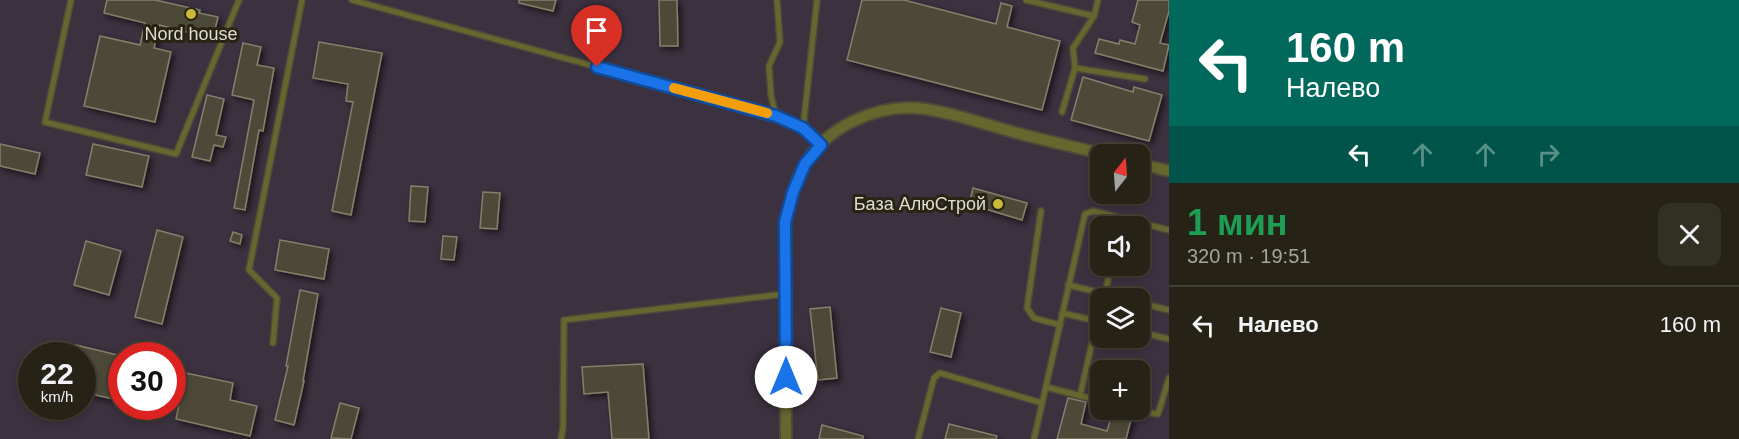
<!DOCTYPE html>
<html lang="ru">
<meta charset="utf-8">
<style>
body{margin:0;font-family:Helvetica,sans-serif;background:#322f23;color:#f1f3f6;height:100vh;display:flex;flex-direction:column;font-size:22px;white-space:nowrap}
*{box-sizing:border-box;margin:0}
p{font-size:20px;color:#a4a4a1}
.icon{flex:none;width:33px;height:33px;fill:none;stroke:currentColor;stroke-width:2;stroke-linecap:round;stroke-linejoin:round}
.map{position:relative;flex:1;overflow:hidden}
.drawer{display:flex;flex-direction:column;background:#262216;width:570px}
.drawer>*{flex:none}
.hud{background:#00695c;color:#fff;overflow:hidden}
.needle{width:39px;rotate:17deg}
.buttons{position:absolute;left:1090px;top:144px;display:grid;gap:12px}
.buttons a{display:grid;place-items:center;width:60px;height:60px;border-radius:12px;background:#262216;box-shadow:0 3px 9px #0003,0 0 0 2px #423f35;font-size:30px}
.speed{position:absolute;left:18px;top:342px;display:flex;gap:12px;font-size:30px;font-weight:700;text-align:center}
.speed>*{display:grid;place-content:center;width:78px;height:78px;border-radius:50%;background:#262216;box-shadow:0 3px 9px #0003,0 0 0 2px #423f35;line-height:1}
.speed small{font-size:15px;font-weight:400}
.speed .limit{border:9px solid #d22;background:#fff;color:#111}
.pin{position:absolute;display:grid;place-items:center;width:51px;height:51px;color:#fff;margin:-62px -26px;border-radius:50% 50% 50% 0;rotate:-45deg;box-shadow:0 0 6px #0007}
.pin .icon{rotate:45deg}
.me{position:absolute;width:66px;margin:-33px;rotate:0deg;stroke-linejoin:round;filter:drop-shadow(0 0 4px #0008)}
.turn{display:flex;align-items:center;gap:21px;height:126px;padding:0 18px;font-size:27px}
.turn .icon{width:78px;height:78px;stroke-width:2.5}
.turn b{display:block;font-size:42px;line-height:51px}
.lanes{display:flex;align-items:center;height:57px;padding:0 18px;background:#0003;justify-content:center;gap:30px;direction:ltr}
.lanes .off{opacity:.35}
.round{display:grid;place-items:center;flex:none;width:63px;height:63px;border-radius:12px;background:#322f23}
.headline{display:flex;align-items:center;justify-content:space-between;height:102px;padding:0 18px}
h1{font-size:36px;font-weight:700;line-height:45px;color:#1e9e55}
ul{padding:0;list-style:none}
li{display:flex;align-items:center;gap:18px;height:78px;padding:0 18px;border-top:2px solid #423f35}
li div{flex:1}
li b{display:block;font-size:22px}
li em{font-style:normal}
main{display:flex;flex:1;min-height:0}
.map>svg:first-child{display:block}
.industrial{fill:#3c313f;fill-rule:evenodd}
.building{fill:#4e4a38;stroke:#837f6b;stroke-width:1.5;filter:url(#shadow)}
.lines{fill:none;stroke-linecap:round;stroke-linejoin:round}
.lane-casing{stroke:#4e4a3a;stroke-width:8}
.street-casing{stroke:#4e4a3a;stroke-width:14}
.lane{stroke:#65672e;stroke-width:5}
.street{stroke:#65672e;stroke-width:10}
.route-casing{stroke:#114b97;stroke-width:15}
.route{stroke:#1a73e8;stroke-width:10}
.slow{stroke:#f59e0b;stroke-width:10}
.poi-dot{fill:#cbb939;stroke:#282413;stroke-width:2}
.labels{text-anchor:middle;dominant-baseline:central;stroke-width:6;stroke-linejoin:round;paint-order:stroke}
.poi-label{font-size:18px;fill:#dfddd2;stroke:#282413}
</style>
<main>
<div class="map">
<svg width="1169" height="439" viewBox="0 0 1169 439">
<defs>
<filter id="shadow"><feDropShadow dx="3" dy="3" stdDeviation="3" flood-color="#0009"/></filter>
</defs>
<rect width="100%" height="100%" fill="#322e1d"/>
<path class="industrial" d="M0 0H1169V439H0ZM1101 154H1140V194H1101ZM1101 226H1140V266H1101ZM1101 298H1140V338H1101ZM32 356H82V406H32ZM122 356H172V406H122ZM1101 370H1140V410H1101Z"/>
<g class="building">
<path d="M107 0H155L200 10 199 13 218 17 214 34 196 30 195 34 159 25 154 48 171 52 155 122 84 106 100 36 140 45 145 23 104 13Z"/>
<path d="M519 0H556L553 11 519 3Z"/>
<path d="M659 0H677L678 46H660Z"/>
<path d="M862 0H904L996 24 1001 3 1012 6 1007 27 1060 41 1042 110 847 60Z"/>
<path d="M1138 0H1169V11L1160 43 1169 45 1163 71 1095 53 1099 39 1119 44 1120 40 1135 44 1140 25 1132 22Z"/>
<path d="M319 42 382 53 351 215 332 211 353 102 346 101 348 84 313 78Z"/>
<path d="M243 43 261 47 257 65 274 68 263 131 259 130 245 210 234 208 254 100 232 95Z"/>
<path d="M1083 77 1133 92 1134 87 1162 95 1149 141 1071 120Z"/>
<path d="M207 95 224 99 216 135 226 137 223 147 214 145 210 161 192 157Z"/>
<path d="M0 144 40 153 35 174 0 166Z"/>
<path d="M93 144 149 156 142 187 86 175Z"/>
<path d="M411 186 428 187 425 222 409 221Z"/>
<path d="M973 188 1027 203 1022 220 969 204Z"/>
<path d="M483 192 500 193 497 229 480 228Z"/>
<path d="M157 230 183 237 162 324 135 317Z"/>
<path d="M233 232 242 235 240 244 230 241Z"/>
<path d="M443 236 457 237 454 260 441 259Z"/>
<path d="M280 240 329 249 324 279 275 270Z"/>
<path d="M86 241 121 251 109 295 74 285Z"/>
<path d="M300 290 318 294 303 381H304L294 425 275 420 288 366H286Z"/>
<path d="M830 307 837 378 818 380 810 309Z"/>
<path d="M941 308 961 313 951 357 930 352Z"/>
<path d="M76 345 122 356V401L82 392V356H74Z"/>
<path d="M643 364 649 439H612L608 392 584 394 582 367Z"/>
<path d="M186 373 233 383 230 400 257 406 250 436 176 419Z"/>
<path d="M1068 398 1086 402 1081 424 1107 431 1113 411 1132 416 1126 439H1057Z"/>
<path d="M340 403 359 408 351 439 331 438Z"/>
<path d="M949 424 997 436 996 439H945Z"/>
<path d="M822 425 863 436V439H819Z"/>
</g>
<g class="lines">
<g class="lane-casing">
<g id="lane">
<path d="M71 0 45 122 176 154 239 0"/>
<path d="M352 0 776 116 803 128 821 145"/>
<path d="M1026 0 1094 16 1098 0"/>
<path d="M1094 16 1073 48 1075 68 1145 79"/>
<path d="M1062 112 1075 68"/>
<path d="M776 116 771 95 769 66 780 42 777 0"/>
<path d="M803 128 817 0"/>
<path d="M1041 211 1027 308 1034 318 1060 325"/>
<path d="M1068 285 1123 298"/>
<path d="M1105 294 1111 266"/>
<path d="M1140 303 1169 310"/>
<path d="M1062 313 1101 322"/>
<path d="M1140 332 1169 339"/>
<path d="M273 343 277 298 249 270 302 0"/>
<path d="M1046 387 1101 401"/>
<path d="M1080 396 1097 321"/>
<path d="M1134 410 1158 414 1169 378"/>
<path d="M561 439 563 428 564 320 785 294"/>
<path d="M918 439 934 378 940 373 1042 403"/>
<path d="M1034 439 1085 214 1093 211 1169 230"/>
</g>
</g>
<g class="street-casing">
<g id="street">
<path d="M1140 164 1169 171"/>
<path d="M786 439 785 222C790 203 794 184 804 166 825 128 874 105 917 108 947 111 977 122 1006 130 1038 139 1071 146 1103 154"/>
</g>
</g>
<use href="#lane" class="lane"/>
<use href="#street" class="street"/>
</g>
<g class="lines">
<g class="route-casing">
<path id="route" d="M597 67 776 116 803 128 821 145 805 164 793 192 785 222 786 377"/>
</g>
<use href="#route" class="route"/>
<path class="slow" d="M674 88 767 113"/>
</g>
<g class="poi-dot">
<circle cx="191" cy="14" r="6"/>
<circle cx="998" cy="204" r="6"/>
</g>
<g class="labels">
<g class="poi-label">
<text x="191" y="34">Nord house</text>
<text x="986" y="204" text-anchor="end">База АлюСтрой</text>
</g>
</g>
</svg>
<div class="buttons">
<a><svg class="needle" viewBox="-14 -14 28 28"><path d="M0-13l5 13h-10z" fill="#e53935"/><path d="M0 13l5-13h-10z" fill="#a4a4a1"/></svg></a>
<a><svg class="icon" aria-label="sound" viewBox="0 0 24 24"><path d="M4 9h4l5-4v14l-5-4H4zM17 9q2 3 0 6"/></svg></a>
<a><svg class="icon" aria-label="layers" viewBox="0 0 24 24"><path d="M12 4l9 5-9 5-9-5zM3 14l9 5 9-5"/></svg></a>
<a>+</a>
</div>
<div class="speed"><div>22<small>km/h</small></div><div class="limit">30</div></div>
<div class="pin" style="left:597px;top:67px;background:#d93025"><svg class="icon" aria-label="arrive" viewBox="0 0 24 24"><path d="M6 21V4h12l-3 4 3 4H6"/></svg></div>
<svg class="me" style="left:786px;top:377px" viewBox="-20 -20 40 40"><circle r="19" fill="#fff"/><path d="M0-13L10 11 0 6-10 11z" fill="#1a73e8"/></svg>
</div>
<section class="drawer">
<div class="hud">
<div class="turn"><svg class="icon" aria-label="left" viewBox="0 0 24 24"><path d="M17 20v-9H6M10 6l-5 5 5 5"/></svg><div><b>160 m</b>Налево</div></div>
<div class="lanes"><svg class="icon" aria-label="left" viewBox="0 0 24 24"><path d="M17 20v-9H6M10 6l-5 5 5 5"/></svg><svg class="icon off" aria-label="ahead" viewBox="0 0 24 24"><path d="M12 20V5M6 11l6-6 6 6"/></svg><svg class="icon off" aria-label="ahead" viewBox="0 0 24 24"><path d="M12 20V5M6 11l6-6 6 6"/></svg><svg class="icon off" aria-label="right" viewBox="0 0 24 24"><path d="M7 20v-9h11M14 6l5 5-5 5"/></svg></div>
</div>
<div class="headline"><div><h1>1 мин</h1><p>320 m · 19:51</p></div><a class="round"><svg class="icon" aria-label="close" viewBox="0 0 24 24"><path d="M6 6l12 12M18 6L6 18"/></svg></a></div>
<ul>
<li><svg class="icon" aria-label="left" viewBox="0 0 24 24"><path d="M17 20v-9H6M10 6l-5 5 5 5"/></svg><div><b>Налево</b></div><em>160 m</em></li>
</ul>
</section>
</main>
